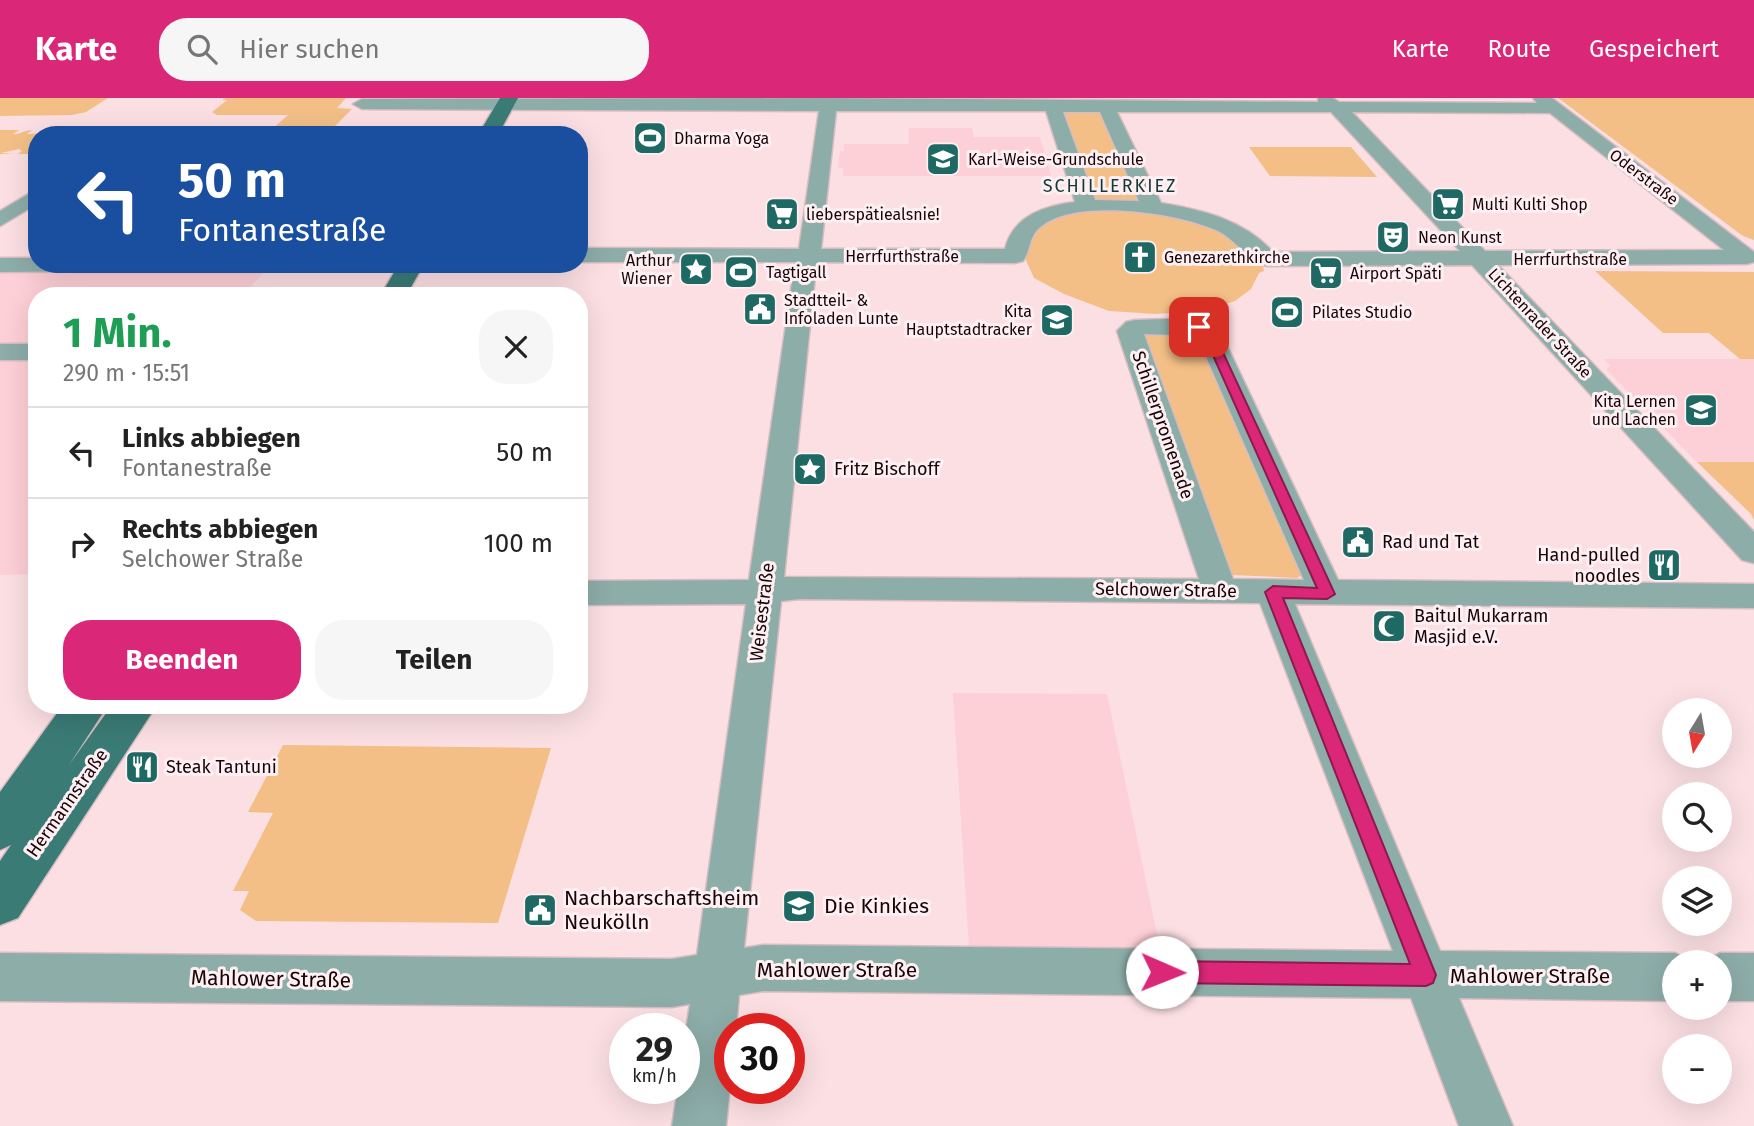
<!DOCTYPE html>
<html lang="de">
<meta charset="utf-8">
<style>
body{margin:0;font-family:"Fira Sans",sans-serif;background:#f6f6f6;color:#222;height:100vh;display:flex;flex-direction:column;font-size:26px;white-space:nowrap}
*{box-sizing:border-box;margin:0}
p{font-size:23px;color:#767676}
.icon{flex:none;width:38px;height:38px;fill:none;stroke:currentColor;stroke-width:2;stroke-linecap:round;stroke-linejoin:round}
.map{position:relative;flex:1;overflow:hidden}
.panel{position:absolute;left:28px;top:189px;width:560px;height:427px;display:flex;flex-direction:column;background:#fff;border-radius:28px;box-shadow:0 7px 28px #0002}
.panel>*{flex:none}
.hud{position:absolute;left:28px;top:28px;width:560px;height:147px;border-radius:28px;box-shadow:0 7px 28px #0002;background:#1a4fa0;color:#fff;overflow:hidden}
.needle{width:46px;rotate:191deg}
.controls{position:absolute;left:1662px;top:600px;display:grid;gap:14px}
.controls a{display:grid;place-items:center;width:70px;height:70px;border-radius:50%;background:#fff;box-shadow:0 7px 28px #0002;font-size:35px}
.speed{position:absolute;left:609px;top:915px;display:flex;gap:14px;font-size:35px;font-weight:700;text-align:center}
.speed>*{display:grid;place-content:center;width:91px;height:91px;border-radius:50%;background:#fff;box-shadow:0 7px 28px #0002;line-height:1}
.speed small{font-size:18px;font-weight:400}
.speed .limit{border:10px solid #d22;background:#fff;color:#111}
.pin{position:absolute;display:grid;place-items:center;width:60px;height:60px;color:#fff;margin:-30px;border-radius:14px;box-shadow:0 4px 10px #0006}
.me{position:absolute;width:77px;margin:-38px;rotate:91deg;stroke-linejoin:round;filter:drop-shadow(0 0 5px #0008)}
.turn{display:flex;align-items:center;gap:24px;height:147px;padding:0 35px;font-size:32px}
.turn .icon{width:91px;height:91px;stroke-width:2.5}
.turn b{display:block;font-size:49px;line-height:60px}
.round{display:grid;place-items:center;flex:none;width:74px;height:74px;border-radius:28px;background:#f6f6f6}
.head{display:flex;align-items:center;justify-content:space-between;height:119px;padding:0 35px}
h1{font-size:42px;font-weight:700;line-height:52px;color:#1e9e55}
.primary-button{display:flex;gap:14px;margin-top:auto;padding:14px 35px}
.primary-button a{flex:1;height:80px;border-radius:28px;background:#db2777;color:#fff;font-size:28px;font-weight:700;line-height:80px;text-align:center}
.primary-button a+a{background:#f6f6f6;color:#222}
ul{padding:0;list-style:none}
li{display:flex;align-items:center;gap:21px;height:91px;padding:0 35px;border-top:2px solid #e0e0e0}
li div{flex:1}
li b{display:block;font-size:26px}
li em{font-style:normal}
header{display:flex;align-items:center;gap:42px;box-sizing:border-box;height:98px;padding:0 35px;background:#db2777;color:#fff}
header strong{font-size:33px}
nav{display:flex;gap:38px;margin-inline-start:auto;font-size:24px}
.search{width:490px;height:63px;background:#f6f6f6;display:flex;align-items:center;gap:18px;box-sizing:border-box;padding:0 24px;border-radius:28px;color:#767676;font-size:26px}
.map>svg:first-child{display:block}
.built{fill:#fdcfd6}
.green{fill:#f3bf87}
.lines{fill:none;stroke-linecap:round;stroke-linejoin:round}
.minor-casing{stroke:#d7bcc0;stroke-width:3}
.major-casing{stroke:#d7bcc0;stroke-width:3}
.minor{fill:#8dada9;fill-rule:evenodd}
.major{fill:#3b7b76;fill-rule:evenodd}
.route{fill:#db2777;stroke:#8e194d;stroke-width:2}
.labels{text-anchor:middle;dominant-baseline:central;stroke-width:6;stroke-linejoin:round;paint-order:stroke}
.far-poi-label{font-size:16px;fill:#180408;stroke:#fef0f2;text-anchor:start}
.far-street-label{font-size:16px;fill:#180408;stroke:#fef0f2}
.far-quarter-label{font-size:18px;letter-spacing:2px;fill:#163836;stroke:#fef0f2}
.street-label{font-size:18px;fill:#180408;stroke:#fef0f2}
.poi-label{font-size:18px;fill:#180408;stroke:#fef0f2;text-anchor:start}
.near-poi-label{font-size:21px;fill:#180408;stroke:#fef0f2;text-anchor:start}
.near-street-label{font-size:21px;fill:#180408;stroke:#fef0f2}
</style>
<header>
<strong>Karte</strong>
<div class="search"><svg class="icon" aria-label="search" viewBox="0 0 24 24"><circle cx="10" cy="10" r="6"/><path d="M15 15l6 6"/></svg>Hier suchen</div>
<nav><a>Karte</a><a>Route</a><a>Gespeichert</a></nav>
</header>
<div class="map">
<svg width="1754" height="1028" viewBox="0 0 1754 1028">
<rect width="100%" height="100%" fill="#fbdfe3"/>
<g class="built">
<path d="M909 30H972L974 39H1040L1051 78H843V70H838L840 53H844V46H909Z"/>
<path d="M266 172 242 198H37V248H0V174Z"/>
<path d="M0 261H37V476L0 477Z"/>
<path d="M1604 261H1754V364H1697L1607 272 1610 267Z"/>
<path d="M953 595 1107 596 1160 851 969 849Z"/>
</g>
<g class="green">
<path d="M0 0H108L86 14 72 17 0 18Z"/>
<path d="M225 0H346L337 10 352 11 332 31 270 33 288 17H217L212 14 227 2H222Z"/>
<path d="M1558 0H1754V142L1743 138Z"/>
<path d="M1061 12H1100L1142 103H1093Z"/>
<path d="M0 32H19L13 36C19 37 25 32 32 32L27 36C46 36 61 32 80 32L72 37H37V56H18L22 53 19 51 1 55 15 56H0Z"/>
<path d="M1249 49H1351L1377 79 1270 78Z"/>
<path d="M1091 111 1154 112 1219 130 1262 164 1264 173 1259 175 1251 191 1235 203 1206 212 1156 216 1109 213 1064 196 1034 180 1025 160C1040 119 1049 120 1091 111Z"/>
<path d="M1595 173 1754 174V261H1740L1709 235H1663Z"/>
<path d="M1195 234 1305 475 1297 480 1231 477 1138 236Z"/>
<path d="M1697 364H1754V422L1751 416Z"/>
<path d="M283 647 551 650 498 825 256 823 240 812 249 793H233L273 715 248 714Z"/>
</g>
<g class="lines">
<g class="minor-casing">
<g id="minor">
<path d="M821 0 1318 4V0H1333L1339 4 1537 5 1533 0H1552L1754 154V164L1747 166 1498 167 1754 434V465L1742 462 1472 167 1267 168C1251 164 1236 143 1220 134 1182 115 1079 100 1043 127 1028 137 1032 150 1023 163L1015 165 818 164 816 169 784 479 1199 481 1117 233 1126 224 1135 222C1155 222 1208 216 1220 233L1338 482 1754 486V510L1295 506 1440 853 1675 855 1693 864H1675V903L1459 900 1513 1028H1459L1411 900 763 893 739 897 736 931H730V988L726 1028H672L678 990H684V944L690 906 672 909 0 903V855L672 861 697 857 746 506 579 507V483L749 482 795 164H579V150L799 151 819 13 362 11 353 6 362 1ZM836 13H1046L1075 104C1044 108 1013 118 1005 151H821ZM1063 14H1100L1139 103 1095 102ZM1117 14H1331L1460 153 1273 154C1244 122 1203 112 1161 105ZM1352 14 1550 15 1724 152 1485 153ZM1144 236 1197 238 1304 482 1233 481ZM800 501 1260 505 1393 853 763 847 744 850 781 503Z"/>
<path d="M37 91V106L0 128V113Z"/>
<path d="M0 160H37V166H113L102 173 0 174Z"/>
<rect x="0" y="246" width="37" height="16"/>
<path d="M1720 855H1754V903H1720V864H1702Z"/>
</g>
</g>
<g class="major-casing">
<g id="major">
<path d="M500 0H518L498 37H478Z"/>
<path d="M399 166H424L406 198H380Z"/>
<path d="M63 607H108L69 667 112 607H157L18 820 0 827V763L11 747 0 752V694Z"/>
</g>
</g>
<use href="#minor" class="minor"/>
<use href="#major" class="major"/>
</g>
<path class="route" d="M1199 226 1213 233 1335 496 1327 501 1283 500 1436 877 1433 885 1426 888 1162 885 1155 882 1151 874 1155 867 1162 863 1410 866 1265 494 1273 488 1317 490 1203 235 1194 229Z"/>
<defs>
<g id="stadium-square" transform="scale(1.75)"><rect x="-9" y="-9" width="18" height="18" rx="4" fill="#1e6963" stroke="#fef0f2"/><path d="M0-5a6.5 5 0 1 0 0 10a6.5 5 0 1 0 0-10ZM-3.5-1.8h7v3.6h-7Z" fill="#fff"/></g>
<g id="school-square" transform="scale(1.75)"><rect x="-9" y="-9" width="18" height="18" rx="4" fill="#1e6963" stroke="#fef0f2"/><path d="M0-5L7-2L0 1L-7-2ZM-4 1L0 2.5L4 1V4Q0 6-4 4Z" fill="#fff"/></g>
<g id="supermarket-square" transform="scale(1.75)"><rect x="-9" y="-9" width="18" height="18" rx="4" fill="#1e6963" stroke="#fef0f2"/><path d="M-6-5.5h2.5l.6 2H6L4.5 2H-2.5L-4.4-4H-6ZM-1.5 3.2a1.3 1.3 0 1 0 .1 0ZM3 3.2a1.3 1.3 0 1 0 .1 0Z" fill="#fff"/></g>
<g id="theatre-square" transform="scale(1.75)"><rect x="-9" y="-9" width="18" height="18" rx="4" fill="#1e6963" stroke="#fef0f2"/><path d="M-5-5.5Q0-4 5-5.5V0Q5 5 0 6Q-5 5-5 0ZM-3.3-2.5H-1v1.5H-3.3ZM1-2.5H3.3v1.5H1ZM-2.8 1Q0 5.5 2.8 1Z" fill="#fff"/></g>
<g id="church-square" transform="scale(1.75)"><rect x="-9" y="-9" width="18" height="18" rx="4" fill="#1e6963" stroke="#fef0f2"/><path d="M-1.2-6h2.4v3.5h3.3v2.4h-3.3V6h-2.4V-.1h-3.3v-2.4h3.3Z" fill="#fff"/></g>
<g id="sight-square" transform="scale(1.75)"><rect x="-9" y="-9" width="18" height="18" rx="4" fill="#1e6963" stroke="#fef0f2"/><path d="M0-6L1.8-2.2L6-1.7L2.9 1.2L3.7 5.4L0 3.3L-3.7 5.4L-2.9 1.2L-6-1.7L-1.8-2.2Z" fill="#fff"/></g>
<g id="civic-square" transform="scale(1.75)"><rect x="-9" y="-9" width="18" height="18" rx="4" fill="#1e6963" stroke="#fef0f2"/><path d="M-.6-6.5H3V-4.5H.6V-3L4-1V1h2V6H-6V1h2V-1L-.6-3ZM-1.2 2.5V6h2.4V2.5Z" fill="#fff"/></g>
<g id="restaurant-square" transform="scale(1.75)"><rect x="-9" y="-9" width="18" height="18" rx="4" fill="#1e6963" stroke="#fef0f2"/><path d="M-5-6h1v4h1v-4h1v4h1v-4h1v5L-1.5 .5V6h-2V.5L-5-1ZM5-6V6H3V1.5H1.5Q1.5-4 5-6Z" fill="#fff"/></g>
<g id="mosque-square" transform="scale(1.75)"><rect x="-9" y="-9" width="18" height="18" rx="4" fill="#1e6963" stroke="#fef0f2"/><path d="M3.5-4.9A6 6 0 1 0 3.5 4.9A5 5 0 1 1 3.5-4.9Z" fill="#fff"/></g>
</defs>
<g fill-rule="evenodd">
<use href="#stadium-square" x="650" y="40"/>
<use href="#school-square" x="943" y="61"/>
<use href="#supermarket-square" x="1448" y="106"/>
<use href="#supermarket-square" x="782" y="116"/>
<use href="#theatre-square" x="1393" y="139"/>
<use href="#church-square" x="1140" y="159"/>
<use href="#sight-square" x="696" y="171"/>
<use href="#stadium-square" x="741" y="174"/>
<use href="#supermarket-square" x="1326" y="175"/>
<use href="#civic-square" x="760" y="211"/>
<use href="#stadium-square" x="1287" y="214"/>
<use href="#school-square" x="1057" y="222"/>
<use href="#school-square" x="1701" y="312"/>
<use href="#sight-square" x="810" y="371"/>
<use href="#civic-square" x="1358" y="444"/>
<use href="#restaurant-square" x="1664" y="467"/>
<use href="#mosque-square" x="1389" y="528"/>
<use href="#restaurant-square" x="142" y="669"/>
<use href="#school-square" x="799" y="808"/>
<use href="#civic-square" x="540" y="812"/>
</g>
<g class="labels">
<g class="far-poi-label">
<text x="674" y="40">Dharma Yoga</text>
<text x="968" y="61">Karl-Weise-Grundschule</text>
<text x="1472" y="106">Multi Kulti Shop</text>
<text x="806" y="116">lieberspätiealsnie!</text>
<text x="1418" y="139">Neon Kunst</text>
<text x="1164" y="159">Genezarethkirche</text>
<text x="672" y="162" text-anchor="end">Arthur<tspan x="672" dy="18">Wiener</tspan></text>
<text x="766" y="174">Tagtigall</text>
<text x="1350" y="175">Airport Späti</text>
<text x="784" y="202">Stadtteil- &amp;<tspan x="784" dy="18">Infoladen Lunte</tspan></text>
<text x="1032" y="213" text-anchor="end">Kita<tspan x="1032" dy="18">Hauptstadtracker</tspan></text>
<text x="1312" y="214">Pilates Studio</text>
<text x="1676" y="303" text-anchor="end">Kita Lernen<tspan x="1676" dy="18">und Lachen</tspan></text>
</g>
<g class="far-street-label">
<text transform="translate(1644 79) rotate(37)">Oderstraße</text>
<text x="902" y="158">Herrfurthstraße</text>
<text x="1570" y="161">Herrfurthstraße</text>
<text transform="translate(1540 225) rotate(47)">Lichtenrader Straße</text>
</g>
<g class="far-quarter-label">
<text x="1110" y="88">SCHILLERKIEZ</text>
</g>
<g class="street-label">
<text transform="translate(1163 327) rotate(71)">Schillerpromenade</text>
<text transform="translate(1166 492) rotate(1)">Selchower Straße</text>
<text transform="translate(762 514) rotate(-83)">Weisestraße</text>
<text transform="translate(67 705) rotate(-55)">Hermannstraße</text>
</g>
<g class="poi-label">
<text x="834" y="371">Fritz Bischoff</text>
<text x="1382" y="444">Rad und Tat</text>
<text x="1640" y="457" text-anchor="end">Hand-pulled<tspan x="1640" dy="21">noodles</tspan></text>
<text x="1414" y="518">Baitul Mukarram<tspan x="1414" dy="21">Masjid e.V.</tspan></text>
<text x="166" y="669">Steak Tantuni</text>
</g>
<g class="near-poi-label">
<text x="564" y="800">Nachbarschaftsheim<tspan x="564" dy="24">Neukölln</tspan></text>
<text x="824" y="808">Die Kinkies</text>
</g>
<g class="near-street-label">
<text x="837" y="872">Mahlower Straße</text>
<text x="1530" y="878">Mahlower Straße</text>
<text transform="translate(271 881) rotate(1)">Mahlower Straße</text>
</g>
</g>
</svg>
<div class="controls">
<a><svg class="needle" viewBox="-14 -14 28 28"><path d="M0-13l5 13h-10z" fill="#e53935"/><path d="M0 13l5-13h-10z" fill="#767676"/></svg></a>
<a><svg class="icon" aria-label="search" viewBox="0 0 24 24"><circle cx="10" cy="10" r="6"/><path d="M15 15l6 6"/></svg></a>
<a><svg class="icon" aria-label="layers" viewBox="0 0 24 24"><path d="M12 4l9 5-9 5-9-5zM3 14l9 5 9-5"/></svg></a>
<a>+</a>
<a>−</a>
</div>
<div class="speed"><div>29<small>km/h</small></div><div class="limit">30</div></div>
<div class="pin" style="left:1199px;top:229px;background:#d93025"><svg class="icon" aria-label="arrive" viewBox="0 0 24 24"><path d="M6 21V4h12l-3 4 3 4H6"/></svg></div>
<svg class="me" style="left:1162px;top:874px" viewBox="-20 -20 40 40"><circle r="19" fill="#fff"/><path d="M0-13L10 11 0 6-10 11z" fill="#db2777"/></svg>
<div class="hud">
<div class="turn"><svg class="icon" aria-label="left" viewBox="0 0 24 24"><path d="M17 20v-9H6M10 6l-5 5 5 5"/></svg><div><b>50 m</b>Fontanestraße</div></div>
</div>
<section class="panel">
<div class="head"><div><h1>1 Min.</h1><p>290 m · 15:51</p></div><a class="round"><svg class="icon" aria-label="close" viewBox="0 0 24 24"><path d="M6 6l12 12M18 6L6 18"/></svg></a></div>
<ul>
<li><svg class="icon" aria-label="left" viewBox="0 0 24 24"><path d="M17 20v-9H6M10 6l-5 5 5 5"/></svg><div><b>Links abbiegen</b><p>Fontanestraße</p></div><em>50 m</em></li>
<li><svg class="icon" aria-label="right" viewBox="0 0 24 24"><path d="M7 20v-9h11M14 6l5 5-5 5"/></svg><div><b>Rechts abbiegen</b><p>Selchower Straße</p></div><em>100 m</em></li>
</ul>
<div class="primary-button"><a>Beenden</a><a>Teilen</a></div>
</section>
</div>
